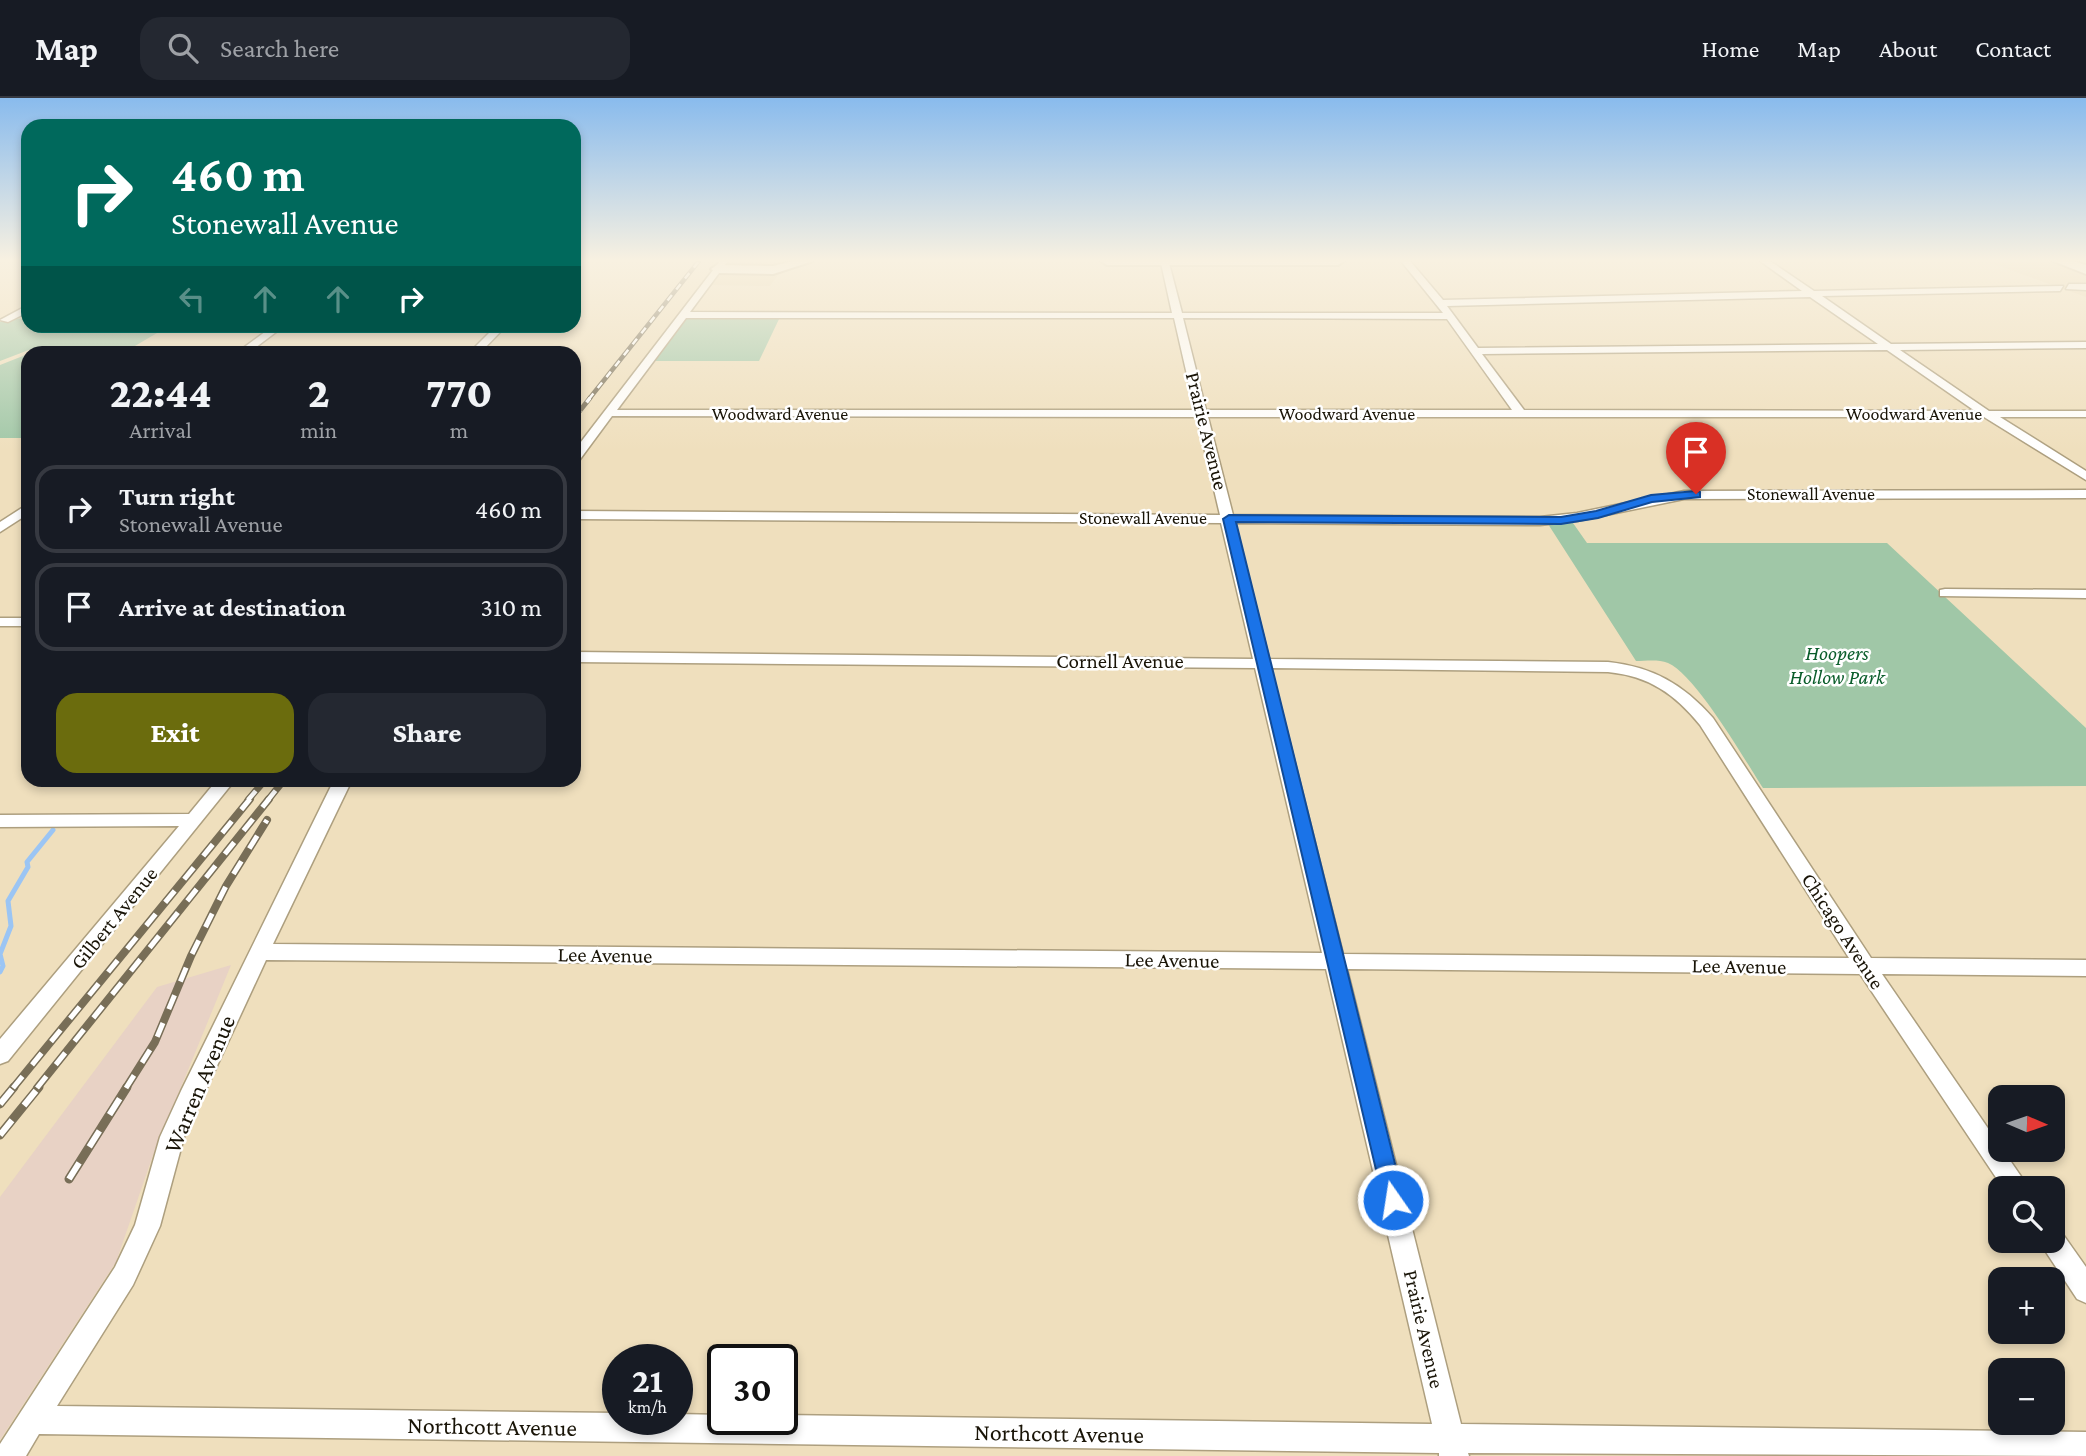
<!DOCTYPE html>
<meta charset="utf-8">
<style>
body{margin:0;font-family:"Crimson Pro",serif;background:#242831;color:#f1f3f6;height:100vh;display:flex;flex-direction:column;font-size:26px;white-space:nowrap}
*{box-sizing:border-box;margin:0}
p{font-size:23px;color:#9ea1a6}
.icon{flex:none;width:38px;height:38px;fill:none;stroke:currentColor;stroke-width:2;stroke-linecap:round;stroke-linejoin:round}
.map{position:relative;flex:1;overflow:hidden}
.details{position:absolute;left:21px;top:248px;width:560px;height:441px;display:flex;flex-direction:column;background:#171b24;border-radius:21px;box-shadow:0 4px 10px #0003}
.details>*{flex:none}
.guide{position:absolute;left:21px;top:21px;width:560px;height:214px;border-radius:21px;box-shadow:0 4px 10px #0003;background:#00695c;color:#fff;overflow:hidden}
.needle{width:46px;rotate:92deg}
.fabs{position:absolute;left:1988px;top:987px;display:grid;gap:14px}
.fabs a{display:grid;place-items:center;width:77px;height:77px;border-radius:14px;background:#171b24;box-shadow:0 4px 10px #0003;font-size:35px}
.speed{position:absolute;left:602px;top:1246px;display:flex;gap:14px;font-size:35px;font-weight:700;text-align:center}
.speed>*{display:grid;place-content:center;width:91px;height:91px;border-radius:50%;background:#171b24;box-shadow:0 4px 10px #0003;line-height:1}
.speed small{font-size:18px;font-weight:400}
.speed .limit{border:4px solid #111;border-radius:10px;background:#fff;color:#111}
.pin{position:absolute;display:grid;place-items:center;width:60px;height:60px;color:#fff;margin:-72px -30px;border-radius:50% 50% 50% 0;rotate:-45deg;box-shadow:0 0 7px #0007}
.pin .icon{rotate:45deg}
.me{position:absolute;width:77px;margin:-38px;rotate:347deg;stroke-linejoin:round;filter:drop-shadow(0 0 5px #0008)}
.turn{display:flex;align-items:center;gap:24px;height:147px;padding:0 35px;font-size:32px}
.turn .icon{width:91px;height:91px;stroke-width:2.5}
.turn b{display:block;font-size:49px;line-height:60px}
.lanes{display:flex;align-items:center;height:66px;padding:0 35px;background:#0003;justify-content:center;gap:35px;direction:ltr}
.lanes .off{opacity:.35}
.eta{display:flex;justify-content:space-evenly;align-items:center;height:119px;text-align:center}
.eta b{font-size:42px;font-weight:800;line-height:49px}
.action{display:flex;gap:14px;margin-top:auto;padding:14px 35px}
.action a{flex:1;height:80px;border-radius:21px;background:#6b6c0d;color:#fff;font-size:28px;font-weight:800;line-height:80px;text-align:center}
.action a+a{background:#242831;color:#f1f3f6}
ul{padding:0;list-style:none}
li{display:flex;align-items:center;gap:21px;height:88px;margin:0 14px 10px;padding:0 21px;border:4px solid #363941;border-radius:21px}
li div{flex:1}
li b{display:block;font-size:26px}
li em{font-style:normal}
header{display:flex;align-items:center;gap:42px;box-sizing:border-box;height:98px;padding:0 35px;background:#171b24;border-bottom:2px solid #363941}
header strong{font-size:33px}
nav{display:flex;gap:38px;margin-inline-start:auto;font-size:24px}
.search{width:490px;height:63px;background:#242831;display:flex;align-items:center;gap:18px;box-sizing:border-box;padding:0 24px;border-radius:21px;color:#9ea1a6;font-size:26px}
.map>svg:first-child{display:block}
.built{fill:#e7d4ac}
.industrial{fill:#e8d2c5}
.green{fill:#a0c7a7}
.lines{fill:none;stroke-linecap:round;stroke-linejoin:round}
.stream{stroke:#9bc5f4;stroke-width:5}
.street-casing{stroke:#ad9f7f;stroke-width:3}
.secondary-casing{stroke:#ad9f7f;stroke-width:4}
.primary-casing{stroke:#ad9f7f;stroke-width:4}
.street{fill:#fff;fill-rule:evenodd}
.secondary{fill:#fff;fill-rule:evenodd}
.primary{fill:#fff;fill-rule:evenodd}
.rail-far4-casing{stroke:#786e57;stroke-width:4.5}
.rail-far3-casing{stroke:#786e57;stroke-width:5}
.rail-far2-casing{stroke:#786e57;stroke-width:7}
.rail-far1-casing{stroke:#786e57;stroke-width:8}
.rail-casing{stroke:#786e57;stroke-width:9}
.rail-far4{stroke:#fff;stroke-width:2.5;stroke-dasharray:7;stroke-linecap:butt}
.rail-far3{stroke:#fff;stroke-width:3.5;stroke-dasharray:10;stroke-linecap:butt}
.rail-far2{stroke:#fff;stroke-width:4.5;stroke-dasharray:12;stroke-linecap:butt}
.rail-far1{stroke:#fff;stroke-width:5;stroke-dasharray:15;stroke-linecap:butt}
.rail{stroke:#fff;stroke-width:6;stroke-dasharray:19;stroke-linecap:butt}
.route{fill:#1a73e8;stroke:#114b97;stroke-width:2}
.labels{text-anchor:middle;dominant-baseline:central;stroke-width:5;stroke-linejoin:round;paint-order:stroke}
.far-street-label{font-size:18px;fill:#191407;stroke:#fff}
.street-label{font-size:21px;fill:#191407;stroke:#fff}
.park-label{font-size:21px;font-style:italic;fill:#0a5d2b;stroke:#fff}
.near-street-label{font-size:24px;fill:#191407;stroke:#fff}
</style>
<header>
<strong>Map</strong>
<div class="search"><svg class="icon" aria-label="search" viewBox="0 0 24 24"><circle cx="10" cy="10" r="6"/><path d="M15 15l6 6"/></svg>Search here</div>
<nav><a>Home</a><a>Map</a><a>About</a><a>Contact</a></nav>
</header>
<div class="map">
<svg width="2086" height="1358" viewBox="0 0 2086 1358">
<rect width="100%" height="100%" fill="#efdfbd"/>
<g class="built">
<path d="M1985 163H2051L2086 175V199Z"/>
<path d="M780 174 770 188 709 187 720 175Z"/>
</g>
<path class="industrial" d="M231 867 152 1060 116 1164 0 1342V1099L157 889Z"/>
<g class="green">
<path d="M28 219V228H169L123 255H30L38 251 34 250 0 263V224Z"/>
<path d="M780 219 759 263H651L685 221Z"/>
<path d="M28 256V340H0V267Z"/>
<path d="M1573 425 1587 445H1887L2086 630V688L1763 690C1744 661 1696 577 1668 565 1658 561 1646 563 1636 563L1548 426Z"/>
</g>
<g class="lines">
<path class="stream" d="M0 874 3 868 0 856 11 828 8 803 28 769 27 764 53 732"/>
<g class="street-casing">
<g id="street">
<path d="M720 163H728L690 214 1172 215 1161 165 1163 163 1169 165 1182 215H1443L1401 163H1410L1443 202 1802 193 1760 163H1770L1814 193 2063 188 2060 193 1822 198 1891 246 2086 244V250L1900 252 1989 313H2086V319H2000L2086 373V382L1984 319H1208L1233 417 1540 419 1577 415 1684 393 2086 392V400L1684 401 1577 423 1540 427 1235 425 1269 561 1608 564C1653 569 1683 586 1713 620L1871 860 2086 862V878L1882 876 2029 1090H2003L1860 876 1347 871 1461 1326 2086 1334V1358L1468 1355 1469 1358H1439V1355L39 1336 26 1358H0V1346L115 1169 135 1127 160 1039 181 993 334 682H352L273 846 1322 855 1255 570 574 564V554L1253 561 1221 425 574 421V413L1220 417 1197 319 612 318 578 364 574 365V353ZM1810 199 1878 246 1478 250 1447 208ZM686 220H1174L1195 312H617ZM1183 220 1447 221 1512 312H1206ZM1887 252 1975 313 1524 312 1482 256ZM1271 570 1608 574C1649 578 1675 596 1700 627L1849 860 1343 856ZM266 862 1326 871 1432 1326 782 1317V1321H723V1317L677 1316V1321H618V1315L57 1308 133 1187 160 1128 184 1039Z"/>
<path d="M2069 186H2086V192L2066 191Z"/>
<path d="M28 207V214L8 224 0 222Z"/>
<path d="M273 228H284L247 256H235Z"/>
<path d="M496 228H506L479 256H468Z"/>
<path d="M28 406V416L0 434V424Z"/>
<path d="M1945 491 2086 492V500L1940 498V492Z"/>
<rect x="0" y="520" width="28" height="8"/>
<path d="M217 682H235L8 963 0 966V941L179 728 0 729V717L189 716Z"/>
<path d="M2053 1131 2062 1135 2086 1169V1205L2077 1201 2044 1151 2040 1143H2053Z"/>
</g>
</g>
<g class="secondary-casing">
<g id="secondary">
<path d="M793 163H813L773 176 717 175 711 171 717 167 773 168Z"/>
<path d="M1101 163H1344L1338 167H1107Z"/>
</g>
</g>
<g class="primary-casing">
<path id="primary" d="M2053 163H2073L2086 167V176Z"/>
</g>
<use href="#street" class="street"/>
<use href="#secondary" class="secondary"/>
<use href="#primary" class="primary"/>
<g class="rail-far4-casing">
<path id="rail-far4" d="M589 301 699 163"/>
</g>
<g class="rail-far3-casing">
<path id="rail-far3" d="M574 320 590 300"/>
</g>
<g class="rail-far2-casing">
<g id="rail-far2">
<path d="M248 702 265 682"/>
<path d="M268 702 284 682"/>
</g>
</g>
<g class="rail-far1-casing">
<g id="rail-far1">
<path d="M13 990 250 701"/>
<path d="M37 990 269 701"/>
<path d="M126 990 155 944 191 858 226 788 267 722"/>
</g>
</g>
<g class="rail-casing">
<g id="rail">
<path d="M0 1006 14 989"/>
<path d="M0 1037 39 989"/>
<path d="M69 1081 127 989"/>
</g>
</g>
<use href="#rail-far4" class="rail-far4"/>
<use href="#rail-far3" class="rail-far3"/>
<use href="#rail-far2" class="rail-far2"/>
<use href="#rail-far1" class="rail-far1"/>
<use href="#rail" class="rail"/>
</g>
<linearGradient id="sky" x2="0" y2="1"><stop stop-color="#89bbed"/><stop offset="0.46" stop-color="#f8f1e1"/><stop offset="1" stop-color="#f8f1e1" stop-opacity="0"/></linearGradient>
<rect width="2086" height="353" fill="url(#sky)"/>
<path class="route" d="M1696 393 1700 394V399L1652 404 1598 420 1561 426 1236 424 1404 1102 1401 1110 1393 1113 1385 1110 1223 421 1229 417 1561 419 1596 413 1651 397Z"/>
<g class="labels">
<g class="far-street-label">
<text x="780" y="316">Woodward Avenue</text>
<text x="1347" y="316">Woodward Avenue</text>
<text x="1914" y="316">Woodward Avenue</text>
<text x="1811" y="396">Stonewall Avenue</text>
<text x="1143" y="420">Stonewall Avenue</text>
</g>
<g class="street-label">
<text transform="translate(1207 333) rotate(76)">Prairie Avenue</text>
<text x="1120" y="563">Cornell Avenue</text>
<text transform="translate(114 820) rotate(-51)">Gilbert Avenue</text>
<text transform="translate(1843 833) rotate(57)">Chicago Avenue</text>
<text transform="translate(605 857) rotate(1)">Lee Avenue</text>
<text transform="translate(1172 862) rotate(1)">Lee Avenue</text>
<text transform="translate(1739 868) rotate(1)">Lee Avenue</text>
<text transform="translate(1424 1231) rotate(77)">Prairie Avenue</text>
</g>
<g class="park-label">
<text x="1837" y="555">Hoopers<tspan x="1837" dy="24">Hollow Park</tspan></text>
</g>
<g class="near-street-label">
<text transform="translate(199 986) rotate(-67)">Warren Avenue</text>
<text transform="translate(492 1328) rotate(1)">Northcott Avenue</text>
<text transform="translate(1059 1335) rotate(1)">Northcott Avenue</text>
</g>
</g>
</svg>
<div class="fabs">
<a><svg class="needle" viewBox="-14 -14 28 28"><path d="M0-13l5 13h-10z" fill="#e53935"/><path d="M0 13l5-13h-10z" fill="#9ea1a6"/></svg></a>
<a><svg class="icon" aria-label="search" viewBox="0 0 24 24"><circle cx="10" cy="10" r="6"/><path d="M15 15l6 6"/></svg></a>
<a>+</a>
<a>−</a>
</div>
<div class="speed"><div>21<small>km/h</small></div><div class="limit">30</div></div>
<div class="pin" style="left:1696px;top:396px;background:#d93025"><svg class="icon" aria-label="arrive" viewBox="0 0 24 24"><path d="M6 21V4h12l-3 4 3 4H6"/></svg></div>
<svg class="me" style="left:1393px;top:1102px" viewBox="-20 -20 40 40"><circle r="17" fill="#1a73e8" stroke="#fff" stroke-width="3"/><path d="M0-11L8 9 0 5-8 9z" fill="#fff"/></svg>
<div class="guide">
<div class="turn"><svg class="icon" aria-label="right" viewBox="0 0 24 24"><path d="M7 20v-9h11M14 6l5 5-5 5"/></svg><div><b>460 m</b>Stonewall Avenue</div></div>
<div class="lanes"><svg class="icon off" aria-label="left" viewBox="0 0 24 24"><path d="M17 20v-9H6M10 6l-5 5 5 5"/></svg><svg class="icon off" aria-label="ahead" viewBox="0 0 24 24"><path d="M12 20V5M6 11l6-6 6 6"/></svg><svg class="icon off" aria-label="ahead" viewBox="0 0 24 24"><path d="M12 20V5M6 11l6-6 6 6"/></svg><svg class="icon" aria-label="right" viewBox="0 0 24 24"><path d="M7 20v-9h11M14 6l5 5-5 5"/></svg></div>
</div>
<section class="details">
<div class="eta">
<div><b>22:44</b><p>Arrival</p></div>
<div><b>2</b><p>min</p></div>
<div><b>770</b><p>m</p></div>
</div>
<ul>
<li><svg class="icon" aria-label="right" viewBox="0 0 24 24"><path d="M7 20v-9h11M14 6l5 5-5 5"/></svg><div><b>Turn right</b><p>Stonewall Avenue</p></div><em>460 m</em></li>
<li><svg class="icon" aria-label="arrive" viewBox="0 0 24 24"><path d="M6 21V4h12l-3 4 3 4H6"/></svg><div><b>Arrive at destination</b></div><em>310 m</em></li>
</ul>
<div class="action"><a>Exit</a><a>Share</a></div>
</section>
</div>
